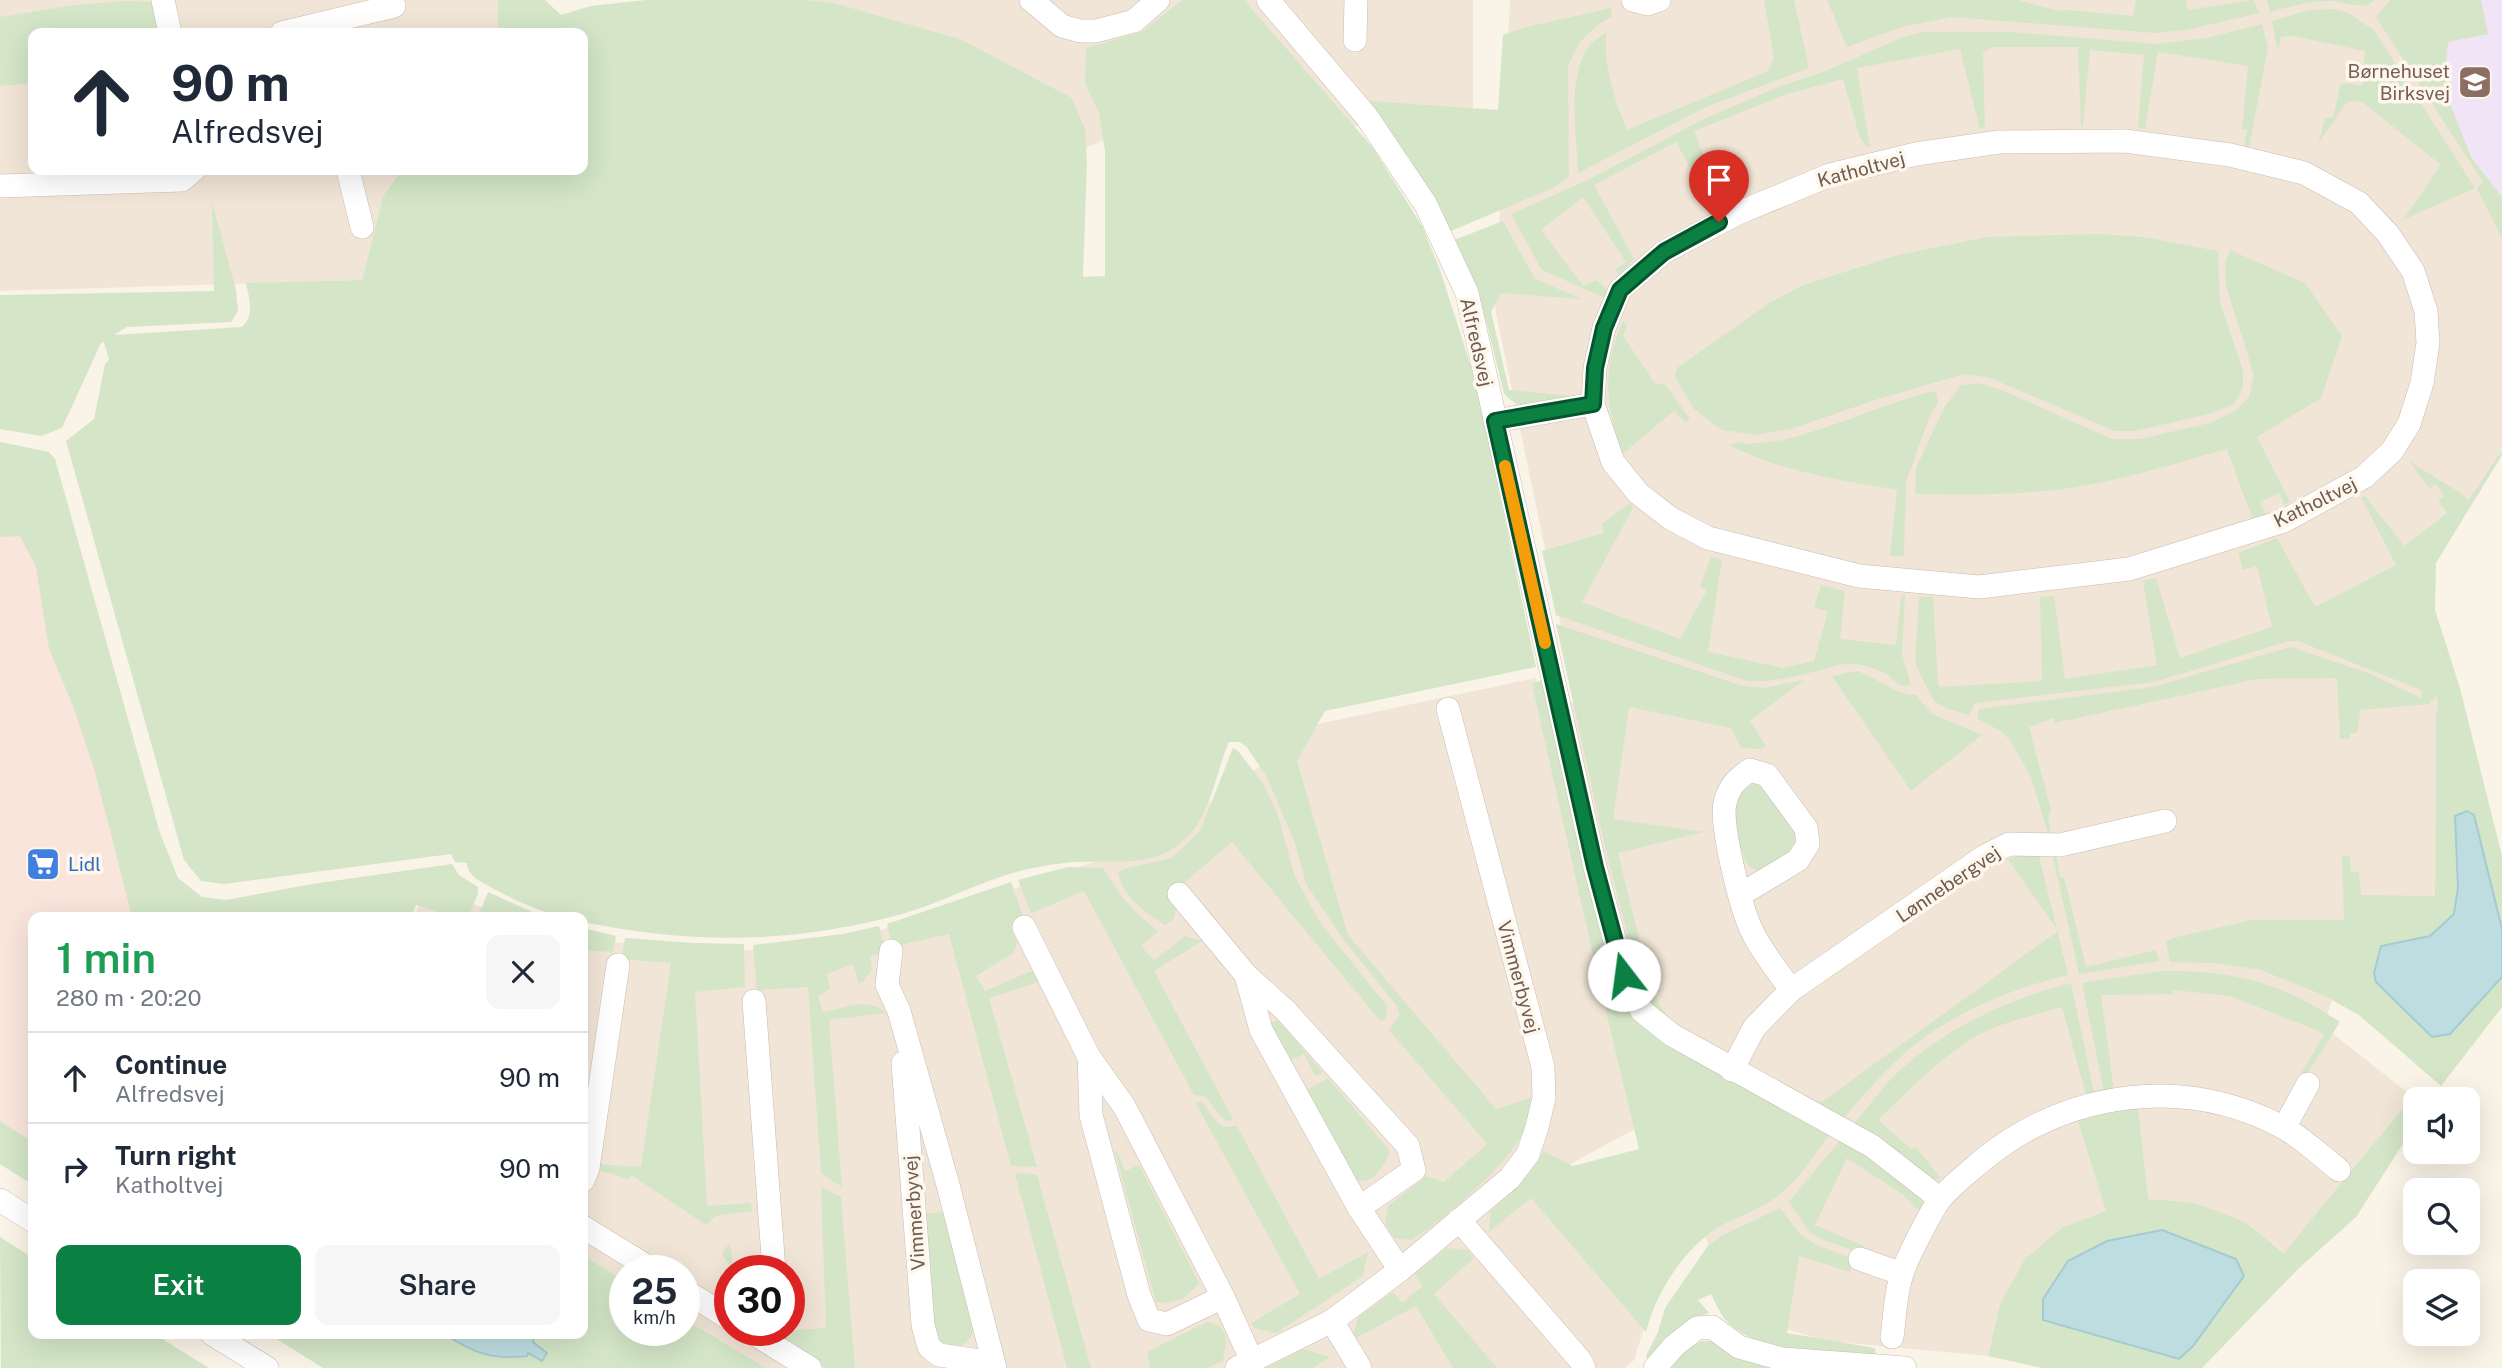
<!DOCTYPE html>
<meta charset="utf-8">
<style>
body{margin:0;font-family:"Public Sans",sans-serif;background:#f6f6f7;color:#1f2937;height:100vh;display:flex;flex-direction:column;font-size:26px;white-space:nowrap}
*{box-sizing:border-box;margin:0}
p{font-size:23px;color:#747a83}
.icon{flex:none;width:38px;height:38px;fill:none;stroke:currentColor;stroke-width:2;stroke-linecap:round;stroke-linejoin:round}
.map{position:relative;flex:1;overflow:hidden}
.details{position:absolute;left:28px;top:912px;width:560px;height:427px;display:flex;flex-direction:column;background:#fff;border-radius:14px;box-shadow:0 7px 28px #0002}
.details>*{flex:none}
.banner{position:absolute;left:28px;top:28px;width:560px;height:147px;border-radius:14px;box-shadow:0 7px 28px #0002;background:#fff;color:#1f2937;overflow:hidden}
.controls{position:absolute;left:2403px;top:1087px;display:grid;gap:14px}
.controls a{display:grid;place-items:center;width:77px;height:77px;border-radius:14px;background:#fff;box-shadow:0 7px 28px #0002;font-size:35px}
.speed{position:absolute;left:609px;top:1255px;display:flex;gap:14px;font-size:35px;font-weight:700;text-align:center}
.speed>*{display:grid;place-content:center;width:91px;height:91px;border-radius:50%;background:#fff;box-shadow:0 7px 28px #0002;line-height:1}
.speed small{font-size:18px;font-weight:400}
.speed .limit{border:10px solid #d22;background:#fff;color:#111}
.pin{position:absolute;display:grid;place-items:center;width:60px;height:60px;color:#fff;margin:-72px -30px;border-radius:50% 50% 50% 0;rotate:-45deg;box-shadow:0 0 7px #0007}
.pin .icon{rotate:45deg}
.me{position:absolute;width:77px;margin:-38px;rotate:345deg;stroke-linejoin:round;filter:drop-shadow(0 0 5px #0008)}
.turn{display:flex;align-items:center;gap:24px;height:147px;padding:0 28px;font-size:32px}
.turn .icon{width:91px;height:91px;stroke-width:2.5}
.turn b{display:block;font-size:49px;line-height:60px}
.round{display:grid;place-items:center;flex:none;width:74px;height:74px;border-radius:14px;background:#f6f6f7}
.summary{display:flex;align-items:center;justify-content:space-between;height:119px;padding:0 28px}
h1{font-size:42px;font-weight:600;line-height:52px;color:#1e9e55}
.primary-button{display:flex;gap:14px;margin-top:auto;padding:14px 28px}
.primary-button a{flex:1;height:80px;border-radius:14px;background:#0b8043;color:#fff;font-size:28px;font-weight:600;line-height:80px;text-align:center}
.primary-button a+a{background:#f6f6f7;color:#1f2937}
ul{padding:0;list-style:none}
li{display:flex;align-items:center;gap:21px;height:91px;padding:0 28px;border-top:2px solid #e0e1e3}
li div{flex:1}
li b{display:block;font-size:26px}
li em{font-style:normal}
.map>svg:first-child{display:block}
.residential{fill:#f1e5d7;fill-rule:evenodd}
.commercial{fill:#f9e5dc}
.education{fill:#f0e4f6}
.green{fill:#d4e6c7}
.water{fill:#bedde1;stroke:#a5cbd2;stroke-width:2}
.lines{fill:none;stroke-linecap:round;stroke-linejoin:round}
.minor-casing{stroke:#cbbbaf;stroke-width:24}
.minor{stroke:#fff;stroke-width:23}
.route-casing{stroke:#07532c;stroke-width:18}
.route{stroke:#0b8043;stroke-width:12}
.slow{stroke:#f59e0b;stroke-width:12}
.labels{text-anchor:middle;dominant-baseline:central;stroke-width:7;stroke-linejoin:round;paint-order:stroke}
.education-label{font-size:19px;fill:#785e54;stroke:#fdf7ed;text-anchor:end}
.street-label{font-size:19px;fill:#715b4e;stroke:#fdf7ed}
.shop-label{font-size:19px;fill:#366cbe;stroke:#fdf7ed;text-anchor:start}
</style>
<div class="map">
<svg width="2502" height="1368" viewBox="0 0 2502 1368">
<rect width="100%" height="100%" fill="#faf3e7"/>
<g class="residential">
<path d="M0 0H498V33H33V170H402L383 196 362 280 0 291Z"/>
<path d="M747 0H1187L1113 136 1017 179Z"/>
<path d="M1239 0H1473V115L1344 127Z"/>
<path d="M1510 0H2502V448L2479 494 2397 571 2438 703 2436 715 2435 896 2354 938 2323 1026 2412 1096 2285 1253 2245 1222 2121 1206 2063 1227 2000 1304 1988 1356 1826 1341 1732 1313 1692 1198 1642 1125 1528 1187 1646 1321 1634 1360 1625 1368H756L684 1327V1270H625V1290L583 1262V940L740 951 838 941 937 915 1156 841 1318 724 1536 678 1543 707 1577 702 1495 309ZM730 1270H789V1330H730Z"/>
<path d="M427 888 511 917H414Z"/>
</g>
<path class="commercial" d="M33 526 142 917H33V1144L0 1123V528Z"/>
<path class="education" d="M2453 0H2502V197L2472 159 2450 104 2446 60Z"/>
<g class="green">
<path d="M498 0H545L561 15 591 6 646 0H805L834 3 960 39 1072 98 1085 129 1087 162 1083 277 1105 276V151L1099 113 1085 83 1086 48 1142 32 1182 0H1244L1373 148 1422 226 1440 270 1475 379 1536 667 1325 711 1297 761 1348 935 1496 1109 1531 1098C1529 1108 1528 1120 1524 1130 1510 1164 1443 1220 1412 1240L1394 1238 1385 1224 1388 1206 1426 1176 1444 1182 1487 1144 1389 1030 1400 1014 1396 1005 1343 939 1306 884 1295 843 1267 777 1246 746 1239 742H1229C1214 776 1212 816 1182 842 1151 868 1113 860 1075 862 1061 863 1047 865 1033 868 986 877 944 903 898 915 791 944 691 944 583 922V917C575 917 568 918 560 916 541 913 490 889 474 877 470 873 467 869 467 863L455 862 451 854 224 884 201 881 184 860 66 441 94 419 105 364 109 360 104 342 101 343 62 428 41 436 0 429V295L214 291 212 202 236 290 238 311 231 322 127 327 114 335 242 327C255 315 249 298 246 283L362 280 383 196 402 170H583V33H498Z"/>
<path d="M1764 0H1794L1809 68 1706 107 1578 173C1577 137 1566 75 1590 45 1594 40 1601 36 1607 32 1602 64 1615 101 1627 130L1768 71 1774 58Z"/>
<path d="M1827 0H2018L2059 11 2067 10 2133 16 2136 0H2186L2188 10 2253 0 2259 13 2187 30 2156 33 1952 17 1902 27 1847 47Z"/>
<path d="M2267 0H2375C2365 11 2346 2 2332 1 2312 0 2290 7 2270 12Z"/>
<path d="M2390 0H2481L2488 34 2448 42 2446 60 2451 107 2472 159 2502 197V238L2477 189 2483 182 2376 17Z"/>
<path d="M127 1 154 2 162 33H33V83L0 86V17L74 5Z"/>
<path d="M1611 8 1612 16 1595 27 1580 42 1568 65 1569 177 1555 187 1451 231 1409 158 1370 101 1498 110 1503 35 1526 27Z"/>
<path d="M2332 9 2346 12 2374 30 2475 188 2403 220 2441 165 2361 101 2347 102 2318 144 2325 118 2333 117 2341 83 2362 85 2365 51 2292 36 2281 37 2278 52 2272 21 2309 10Z"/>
<path d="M2262 24 2268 48 2249 147H2244L2247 129H2242L2248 66 2158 52 2145 129 2138 128 2144 55 2090 50 2083 125 2081 126 2078 47H1991L1983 53 1985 128 1980 129 1960 49 1857 68 1870 147 1866 146 1860 138 1843 79 1787 94 1694 131 1723 204 1713 209 1676 142 1594 185 1634 259 1619 276 1615 269 1626 262 1583 197 1541 230 1583 286 1596 280 1610 292 1605 298 1542 270 1511 214 1586 181 1706 118 1778 87 1823 72 1906 36 1924 32H2011L2157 44 2206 38Z"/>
<path d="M1503 221 1535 279 1582 299 1501 293 1491 312 1509 390 1572 396C1549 402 1521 416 1504 393L1486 321 1454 240Z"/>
<path d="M2099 234 2143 237 2218 251 2220 302 2243 370V388L2234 404 2209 414 2135 431H2114L1988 377 1964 374 1875 400 1794 428 1756 435 1722 430 1694 409 1675 377 1677 368 1771 302 1801 286 1894 256 1987 237Z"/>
<path d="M2230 250 2305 283 2342 336 2321 398 2257 437 2290 502 2285 505 2279 493 2260 502 2266 516 2253 521 2227 449C2176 463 2123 480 2071 488 2019 495 1967 495 1915 494L1916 468 1944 408 1961 385 1979 383 2004 391 2112 439H2140L2210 423 2235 411 2249 397 2254 375 2226 286 2225 265Z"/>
<path d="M1623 321 1627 326 1623 336 1656 385 1664 383 1690 419 1686 423 1674 411 1622 454C1606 404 1601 371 1623 321Z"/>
<path d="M1933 391 1937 394 1938 403 1930 415 1906 482 1904 556H1890L1897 490C1839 480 1782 472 1729 445L1740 442 1745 444C1757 443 1771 442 1783 440 1834 428 1882 404 1933 391Z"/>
<path d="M0 442 49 452 55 459 160 833 178 878 202 897 226 900 312 884 452 864 459 875 478 887V894L468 917H454L416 905 411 917H132L94 768 73 706 49 649 36 567 20 536 0 537Z"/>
<path d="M2502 450V455L2436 563 2435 610 2460 688 2502 856V1007L2441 1086 2359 1015 2323 995 2261 970 2216 963 2170 962 2166 941 2177 937 2253 920H2344L2342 855 2350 856 2351 872H2359L2361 895 2435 896 2436 715 2438 703 2436 696 2429 704 2360 710 2358 732 2350 734 2349 739H2340L2337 678 2257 679 2055 723 2054 718 2029 727 2051 810 2048 819 2051 833H2048L2031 777 2010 740 1999 730 1977 718 1979 709 2152 687 2291 647 2368 673 2421 698V690L2298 641H2289L2154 682 1975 703 1969 715 1945 708 1934 701 1923 680 1915 663 1919 597H1933L1938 684 1940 687 2042 681 2040 597 2054 596 2065 679 2157 665 2143 581 2156 578 2180 658 2272 627 2257 566 2243 570 2238 553 2277 538 2315 607 2396 565 2361 497H2366L2404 546 2447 513 2438 501 2444 496 2436 484 2430 489 2409 461 2465 496 2468 501Z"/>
<path d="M1630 503 1633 508 1582 602 1680 639 1707 590 1700 586 1711 557 1722 560 1708 652 1783 668 1814 661 1828 612 1814 607 1821 585 1845 591 1840 639 1896 645 1901 597 1905 594 1902 654 1911 685C1896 689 1894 678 1883 672 1875 669 1865 665 1856 664 1842 662 1826 669 1813 672 1790 678 1770 682 1747 681L1556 615 1542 551 1604 533 1602 524Z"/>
<path d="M1556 624 1740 685 1763 688 1804 680 1750 721 1766 746 1761 749 1741 748 1731 728 1629 707 1613 819 1704 832 1618 853 1650 984 1655 999 1676 1027 1647 1000 1640 983 1605 847Z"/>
<path d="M1857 671C1880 678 1891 694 1916 695L1932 714 1982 735 1911 791 1832 676Z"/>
<path d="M1542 680 1624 997 1830 1134C1813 1156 1798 1182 1775 1198 1758 1210 1739 1216 1722 1225 1686 1245 1656 1292 1646 1332L1531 1198 1489 1232 1491 1211C1510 1193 1533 1175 1543 1151L1573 1166 1639 1149 1602 995 1532 684Z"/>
<path d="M1233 748 1238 751 1262 782 1277 812 1295 877 1321 924 1387 1006 1386 1017 1381 1022 1232 842 1171 894C1177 903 1177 909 1173 920L1165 925C1144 911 1124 898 1118 873L1123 869 1172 858 1200 831Z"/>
<path d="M1754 777 1800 830C1794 855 1780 858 1759 871L1749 867C1740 850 1730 821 1736 800 1739 793 1743 786 1746 779Z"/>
<path d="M2028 853 2039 856 2068 975C2018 987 1969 1006 1926 1036 1894 1059 1868 1090 1843 1119L1819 1104 2058 931 2008 859Z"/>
<path d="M2056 856 2060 877H2064L2086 967 2156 950 2159 961 2079 974 2053 857Z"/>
<path d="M1068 867 1103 868C1121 897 1131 910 1158 931L1141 946 1154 961 1185 936 1202 941 1154 971 1233 1119 1227 1121 1220 1116 1205 1096 1194 1095 1084 891 1031 913 1018 880Z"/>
<path d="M1011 882 1024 919 1011 927 1017 943 1013 953 976 976 985 991 1031 971 1041 974 1045 980 989 998 1037 1167 1011 1166 949 934 892 947 887 924Z"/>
<path d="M488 892 543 917H478Z"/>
<path d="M879 926 885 951 870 956 872 969 864 981 859 984 853 964 827 974 830 989 818 996 822 1009 825 1012C847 1007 868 997 886 1013L829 1020 842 1187 821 1173 808 987 757 990 753 945 843 934Z"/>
<path d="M583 928 616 936 613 952 583 950Z"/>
<path d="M625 938 693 943 744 944 745 987 695 992 707 1206 751 1203 752 1211 716 1216 706 1225 631 1175 627 1180 617 1175 593 1169 594 1164 641 1167 671 963 621 959Z"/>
<path d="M2160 971C2233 970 2280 982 2340 1022L2304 1079 2299 1077 2324 1035 2316 1030 2230 996 2173 990V994L2101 995 2114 1090 2104 1092 2082 983Z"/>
<path d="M2071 983 2094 1093 2086 1095 2062 1007C2030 1016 1993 1024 1965 1043 1933 1065 1906 1093 1878 1120L1911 1149 1916 1147 1941 1179 1929 1178 1853 1125C1867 1109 1880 1090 1895 1075 1944 1029 2005 1000 2071 983Z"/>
<path d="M1278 1020 1323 1073 1315 1076 1304 1054 1291 1060 1271 1023Z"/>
<path d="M1328 1078 1390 1151C1384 1166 1373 1186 1354 1180L1307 1090Z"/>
<path d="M2420 1087 2434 1096 2432 1099H2415V1125L2356 1217 2298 1269 2202 1368H2042L1988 1356 2000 1304 2025 1259 2063 1227 2106 1211 2078 1121 2101 1111 2138 1107 2148 1199 2195 1203 2245 1222 2284 1253Z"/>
<path d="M1195 1102 1203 1103 1215 1120 1223 1127 1237 1126 1319 1279 1368 1252 1363 1276 1276 1333 1254 1328 1251 1323 1300 1294Z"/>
<path d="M0 1121 33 1142V1185L0 1164Z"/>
<path d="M1840 1140C1859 1150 1911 1179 1921 1199 1923 1203 1923 1210 1923 1215L1902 1194 1847 1158 1815 1225 1864 1246 1859 1253 1817 1237 1808 1230 1789 1202Z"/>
<path d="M1117 1151 1125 1171 1139 1165 1199 1283C1187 1299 1176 1304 1156 1302L1115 1152Z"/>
<path d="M1023 1173 1037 1175 1091 1368H1067L1015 1174Z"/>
<path d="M821 1187 841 1197 855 1368H826L784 1342 783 1331 826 1328Z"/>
<path d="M1780 1208 1800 1234 1815 1244 1855 1260 1850 1272 1799 1256 1787 1333 1875 1348 1876 1355C1833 1352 1753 1355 1724 1318 1719 1311 1715 1302 1711 1294L1698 1300 1709 1313C1685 1319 1661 1341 1649 1361L1646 1356 1658 1332 1665 1308 1707 1247 1723 1235Z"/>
<path d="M943 1212 973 1329 971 1337 961 1346 946 1345 933 1338 924 1214Z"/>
<path d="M0 1237 33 1258V1334H154L209 1368H1Z"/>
<path d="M730 1243 733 1266 740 1264 741 1267 757 1269 758 1270H732L722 1253Z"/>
<path d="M1447 1248 1468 1250 1474 1258 1434 1294 1497 1368H1453L1416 1306 1352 1340 1358 1317 1393 1292 1402 1303 1423 1286 1415 1274Z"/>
<path d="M583 1255 625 1282V1330H684V1319L766 1368H323L269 1334H583Z"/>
<path d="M1207 1322C1231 1326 1226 1341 1223 1361L1207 1368H1150L1147 1352Z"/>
<path d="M1702 1341H1713L1787 1368H1668L1687 1349Z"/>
<path d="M1303 1349 1330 1357 1313 1368H1266Z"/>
</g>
<g class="water">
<path d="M2467 811 2474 815 2502 929V977L2450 1034 2432 1037 2376 982 2374 973 2381 946 2430 936 2454 914 2458 888 2455 816Z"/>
<path d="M2162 1230 2236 1259 2244 1276 2193 1346 2179 1359 2043 1320V1299L2068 1261 2107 1241Z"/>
<path d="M444 1334H535L533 1342 547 1353 542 1361 528 1353 527 1356C490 1360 475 1353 444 1334Z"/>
</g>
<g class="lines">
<g class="minor-casing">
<g id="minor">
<path d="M163 0 170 33"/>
<path d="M1031 0 1062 26 1080 31H1096L1134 21 1158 0"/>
<path d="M1268 0 1367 117 1426 205 1467 293 1595 867 1624 975 1642 1011 1672 1035 1872 1146 1940 1199"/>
<path d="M1633 0 1647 4 1659 0"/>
<path d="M282 33 394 6"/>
<path d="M1355 40 1356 0"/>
<path d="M348 170 362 227"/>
<path d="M0 186 182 180 194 170"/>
<path d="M1495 421 1593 404 1613 462 1638 493 1670 518 1708 538 1859 576 1979 587 2129 569 2284 521 2364 477 2392 451 2409 424 2422 383 2428 343 2426 311 2413 271 2388 234 2359 203 2304 173 2230 155 2125 141 1999 142 1916 154 1830 175 1738 213 1664 252 1620 290 1604 328 1595 368 1593 404"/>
<path d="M1179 894 1246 975 1285 1010 1408 1146 1414 1170 1359 1208"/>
<path d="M1740 895 1798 860 1808 844 1806 828 1767 775 1750 770C1737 779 1729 786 1725 803 1720 825 1741 909 1752 931 1761 951 1778 971 1791 990"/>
<path d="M1024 927 1089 1057 1124 1106 1135 1127 1223 1297 1252 1361"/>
<path d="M891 951 887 985 899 1011 948 1185 995 1368"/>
<path d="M1246 975 1261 1030 1359 1208 1400 1270"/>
<path d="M754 1001 774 1270"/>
<path d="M1089 1057 1091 1115 1139 1295 1149 1320 1167 1324 1223 1297"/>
<path d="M903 1063 923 1325 929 1347 939 1355 993 1363"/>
<path d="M1732 1070 1754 1028 1791 990 1985 856 2009 844 2060 845 2165 821"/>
<path d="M2284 1128 2308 1084"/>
<path d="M583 1180 588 1168 618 965"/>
<path d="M0 1200 33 1221"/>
<path d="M1459 1220 1580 1360 1584 1368"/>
<path d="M583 1227 653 1270"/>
<path d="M1860 1259 1902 1274"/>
<path d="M684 1290 730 1319"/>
<path d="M1332 1321 1360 1368"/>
<path d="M748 1330 810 1368"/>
<path d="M212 1334 267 1368"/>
<path d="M1892 1337C1895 1317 1895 1293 1902 1274 1905 1262 1933 1207 1941 1198 1953 1184 1970 1171 1984 1159 2069 1090 2187 1075 2284 1128 2304 1139 2321 1156 2339 1170"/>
<path d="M1237 1368 1332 1321 1400 1270 1510 1178 1528 1154 1537 1127 1544 1098 1543 1067 1448 709"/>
<path d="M1655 1368 1674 1346 1697 1328 1712 1327 1739 1347 1782 1359 1905 1368"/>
</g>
</g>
<use href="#minor" class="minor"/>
</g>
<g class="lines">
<g class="route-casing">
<path id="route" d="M1624 975 1595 867 1495 421 1593 404 1595 368 1604 328 1620 290 1664 252 1719 222"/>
</g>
<use href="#route" class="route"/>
<path class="slow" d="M1505 466 1545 643"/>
</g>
<defs>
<g id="school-square" transform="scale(1.75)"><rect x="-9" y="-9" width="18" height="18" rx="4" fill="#8d6e63" stroke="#fdf7ed"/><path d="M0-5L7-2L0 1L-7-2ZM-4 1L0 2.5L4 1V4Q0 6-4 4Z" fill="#fff"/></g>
<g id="supermarket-square" transform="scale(1.75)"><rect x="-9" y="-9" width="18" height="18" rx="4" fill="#3f7fe0" stroke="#fdf7ed"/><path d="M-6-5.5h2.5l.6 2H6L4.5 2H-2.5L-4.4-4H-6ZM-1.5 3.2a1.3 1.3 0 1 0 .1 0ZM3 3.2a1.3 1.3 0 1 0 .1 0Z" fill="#fff"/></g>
</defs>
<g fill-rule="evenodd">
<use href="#school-square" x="2475" y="82"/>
<use href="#supermarket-square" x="43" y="864"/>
</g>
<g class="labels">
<g class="education-label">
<text x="2450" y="71">Børnehuset<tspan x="2450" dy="22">Birksvej</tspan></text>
</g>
<g class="street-label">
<text transform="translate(1861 169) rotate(-15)">Katholtvej</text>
<text transform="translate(1477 342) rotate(77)">Alfredsvej</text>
<text transform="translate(2315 502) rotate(-26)">Katholtvej</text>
<text transform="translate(1948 884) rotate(-34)">Lønnebergvej</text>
<text transform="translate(1519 977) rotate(75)">Vimmerbyvej</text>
<text transform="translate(914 1213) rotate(-94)">Vimmerbyvej</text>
</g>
<g class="shop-label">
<text x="68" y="864">Lidl</text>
</g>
</g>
</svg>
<div class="controls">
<a><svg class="icon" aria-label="sound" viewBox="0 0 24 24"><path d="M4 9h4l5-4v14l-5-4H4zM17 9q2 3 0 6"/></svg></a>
<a><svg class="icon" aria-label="search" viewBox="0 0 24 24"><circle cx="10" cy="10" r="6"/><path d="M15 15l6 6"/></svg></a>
<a><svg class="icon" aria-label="layers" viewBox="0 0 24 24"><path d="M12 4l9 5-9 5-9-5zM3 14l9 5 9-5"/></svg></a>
</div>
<div class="speed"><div>25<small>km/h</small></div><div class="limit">30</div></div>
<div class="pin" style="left:1719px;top:222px;background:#d93025"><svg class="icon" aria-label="arrive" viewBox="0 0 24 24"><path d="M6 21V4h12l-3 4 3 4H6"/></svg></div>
<svg class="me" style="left:1624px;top:975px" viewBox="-20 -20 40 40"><circle r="19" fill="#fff"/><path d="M0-13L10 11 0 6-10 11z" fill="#0b8043"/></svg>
<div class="banner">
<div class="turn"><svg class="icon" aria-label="ahead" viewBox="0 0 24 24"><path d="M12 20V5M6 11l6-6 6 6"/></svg><div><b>90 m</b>Alfredsvej</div></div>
</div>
<section class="details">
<div class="summary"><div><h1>1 min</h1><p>280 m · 20:20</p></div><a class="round"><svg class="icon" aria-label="close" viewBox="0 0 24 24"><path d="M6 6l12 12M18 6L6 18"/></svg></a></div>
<ul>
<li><svg class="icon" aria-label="ahead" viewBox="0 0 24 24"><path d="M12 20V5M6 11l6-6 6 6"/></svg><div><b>Continue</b><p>Alfredsvej</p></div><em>90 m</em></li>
<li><svg class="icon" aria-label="right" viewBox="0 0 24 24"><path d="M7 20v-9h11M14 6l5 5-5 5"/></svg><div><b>Turn right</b><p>Katholtvej</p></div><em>90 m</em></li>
</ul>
<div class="primary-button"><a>Exit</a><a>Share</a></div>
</section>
</div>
